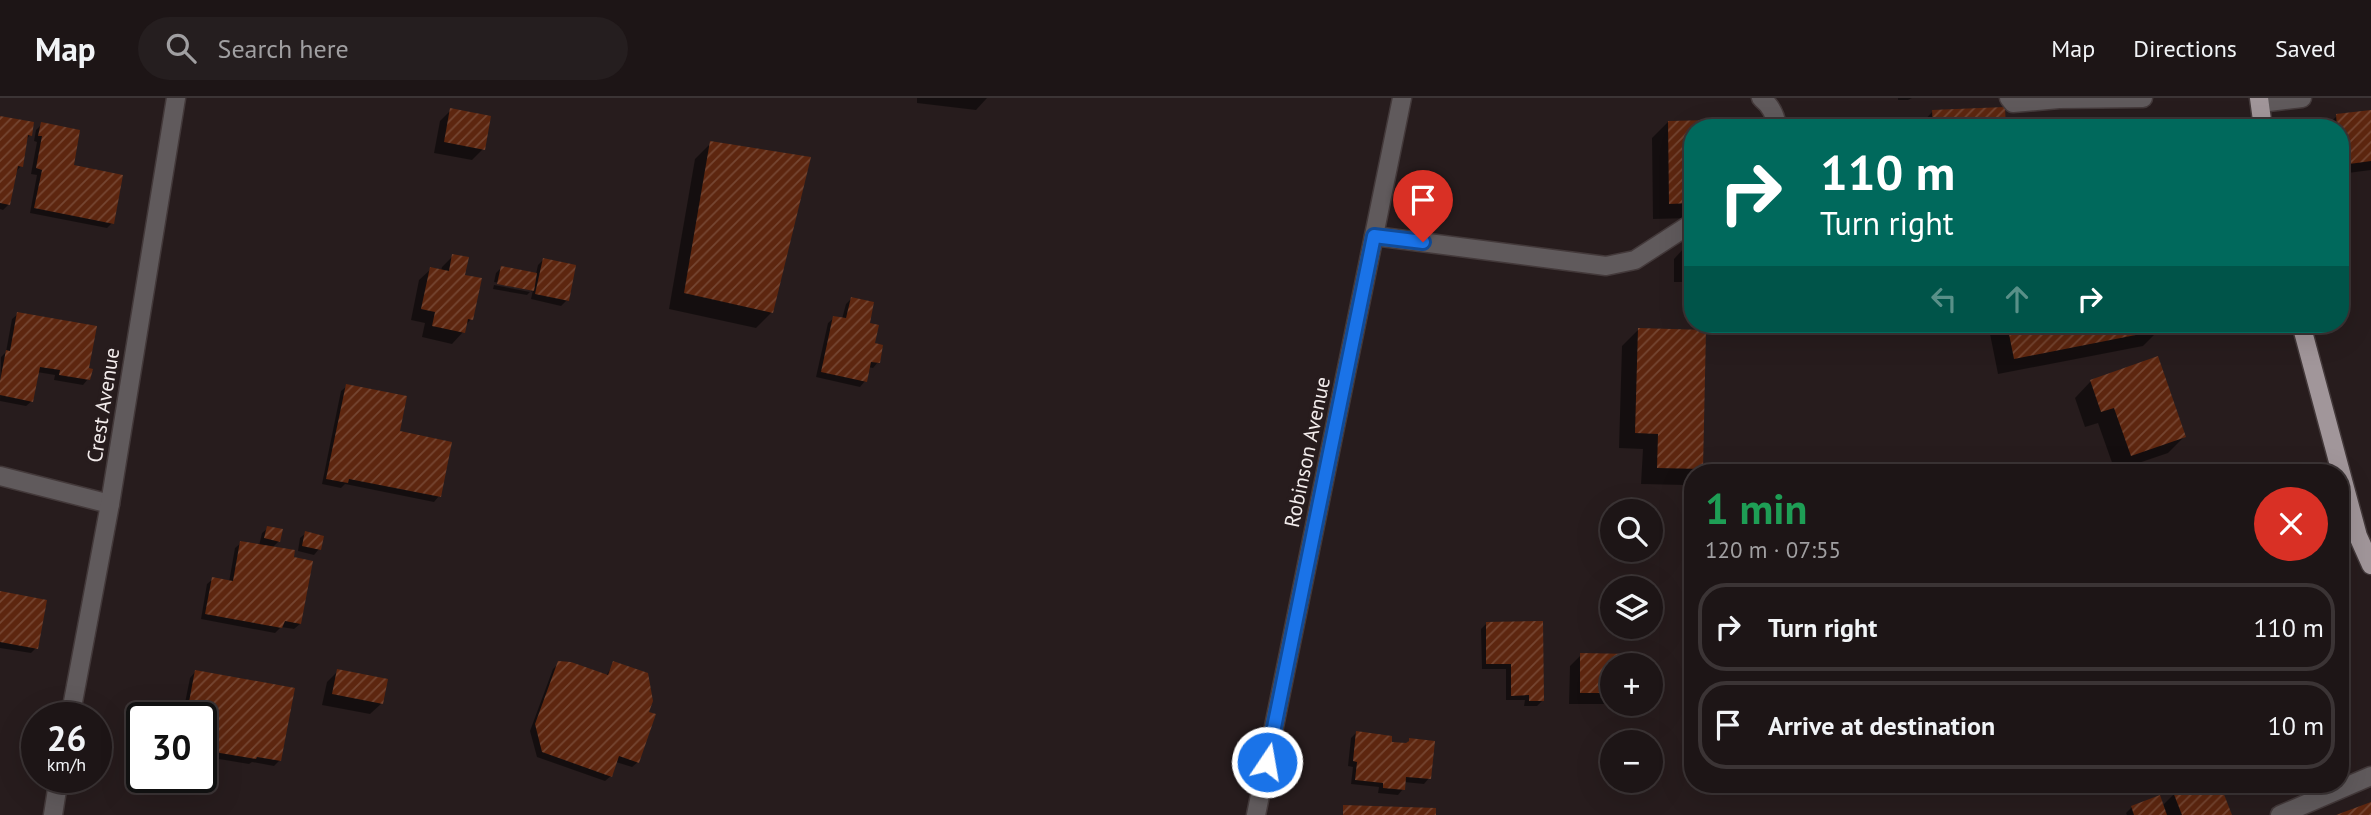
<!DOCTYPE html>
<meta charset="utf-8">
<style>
body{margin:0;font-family:"PT Sans",sans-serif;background:#251e1f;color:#f1f3f6;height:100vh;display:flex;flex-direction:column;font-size:26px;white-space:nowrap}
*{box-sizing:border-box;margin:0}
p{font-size:23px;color:#a09fa1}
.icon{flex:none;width:38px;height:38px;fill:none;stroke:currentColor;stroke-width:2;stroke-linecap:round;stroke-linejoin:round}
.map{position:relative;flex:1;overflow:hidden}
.side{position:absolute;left:1684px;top:366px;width:665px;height:329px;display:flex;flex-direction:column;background:#1d1516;border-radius:28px;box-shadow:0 7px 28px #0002,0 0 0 2px #3b3435}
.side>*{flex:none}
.hud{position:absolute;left:1684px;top:21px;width:665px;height:214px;border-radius:28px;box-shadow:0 7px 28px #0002,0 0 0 2px #3b3435;background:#00695c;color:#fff;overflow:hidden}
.buttons{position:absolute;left:1600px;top:401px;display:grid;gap:14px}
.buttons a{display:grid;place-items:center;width:63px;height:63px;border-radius:50%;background:#1d1516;box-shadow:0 7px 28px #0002,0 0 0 2px #3b3435;font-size:35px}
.speed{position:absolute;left:21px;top:604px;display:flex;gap:14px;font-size:35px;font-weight:700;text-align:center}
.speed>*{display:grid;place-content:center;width:91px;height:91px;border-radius:50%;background:#1d1516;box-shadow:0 7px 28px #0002,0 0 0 2px #3b3435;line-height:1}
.speed small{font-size:18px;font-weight:400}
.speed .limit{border:4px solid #111;border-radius:10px;background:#fff;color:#111}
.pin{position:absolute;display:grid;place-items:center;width:60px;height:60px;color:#fff;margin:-72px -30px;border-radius:50% 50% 50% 0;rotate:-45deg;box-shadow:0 0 7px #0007}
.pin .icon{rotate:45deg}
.me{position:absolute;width:77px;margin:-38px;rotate:12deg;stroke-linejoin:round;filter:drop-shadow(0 0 5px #0008)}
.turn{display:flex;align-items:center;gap:24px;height:147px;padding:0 21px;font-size:32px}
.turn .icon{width:91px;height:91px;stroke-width:2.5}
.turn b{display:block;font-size:49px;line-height:60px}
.lanes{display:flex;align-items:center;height:66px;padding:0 21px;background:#0003;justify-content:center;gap:35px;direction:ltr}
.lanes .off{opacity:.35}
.round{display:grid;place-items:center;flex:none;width:74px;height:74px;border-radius:37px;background:#251e1f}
.overview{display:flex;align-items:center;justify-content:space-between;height:119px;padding:0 21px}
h1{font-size:42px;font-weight:700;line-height:52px;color:#1e9e55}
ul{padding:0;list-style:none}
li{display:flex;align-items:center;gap:21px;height:88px;margin:0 14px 10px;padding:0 7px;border:4px solid #3b3435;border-radius:28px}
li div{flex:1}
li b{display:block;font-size:26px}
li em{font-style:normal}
header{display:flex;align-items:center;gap:42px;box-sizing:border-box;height:98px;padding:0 35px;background:#1d1516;border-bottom:2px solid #3b3435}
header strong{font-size:33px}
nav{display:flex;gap:38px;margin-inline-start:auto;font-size:24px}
.search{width:490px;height:63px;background:#251e1f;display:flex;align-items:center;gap:18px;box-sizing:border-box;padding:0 24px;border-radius:38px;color:#a09fa1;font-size:26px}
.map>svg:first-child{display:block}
.shadow{fill:#0007}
.building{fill:url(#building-hatch)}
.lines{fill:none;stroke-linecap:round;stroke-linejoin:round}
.minor-casing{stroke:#43393a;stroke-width:21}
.major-casing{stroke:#43393a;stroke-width:21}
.minor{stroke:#605a5c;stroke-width:18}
.major{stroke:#a1969a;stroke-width:18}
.route-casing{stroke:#114b97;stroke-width:18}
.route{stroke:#1a73e8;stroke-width:12}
.labels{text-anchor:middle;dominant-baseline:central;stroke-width:7;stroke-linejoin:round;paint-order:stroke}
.street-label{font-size:21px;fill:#f2ebeb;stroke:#271c1d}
</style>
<header>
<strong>Map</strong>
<div class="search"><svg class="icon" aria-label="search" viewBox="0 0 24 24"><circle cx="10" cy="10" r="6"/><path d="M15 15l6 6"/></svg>Search here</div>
<nav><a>Map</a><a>Directions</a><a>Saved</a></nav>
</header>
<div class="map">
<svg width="2371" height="717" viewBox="0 0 2371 717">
<defs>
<pattern id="building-hatch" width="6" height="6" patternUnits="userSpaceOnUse" patternTransform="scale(1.75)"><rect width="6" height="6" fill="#5d260f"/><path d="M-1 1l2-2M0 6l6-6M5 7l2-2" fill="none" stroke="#754632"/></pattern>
</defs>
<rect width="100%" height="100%" fill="#271c1d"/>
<g class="shadow">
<path d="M917 0H987L976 12 917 5Z"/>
<path d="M1898 0H1912L1908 2H1898Z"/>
<path d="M451 12 483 51 472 62 434 55 440 23Z"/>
<path d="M1933 13 2004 30H1922V25Z"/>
<path d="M2371 14V72L2340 76V30L2325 29 2337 18Z"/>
<path d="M0 20 30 37 26 42 21 68 15 75 9 106 3 112 0 111Z"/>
<path d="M1668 24 1692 30V120L1653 121 1652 40Z"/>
<path d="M42 26 112 125 107 130 30 115 37 77 31 76 37 44 34 43 36 32Z"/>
<path d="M711 45 772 214 756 230 669 211 695 61Z"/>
<path d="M1685 149H1692V184H1674V161Z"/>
<path d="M453 158 463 178 471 221 465 228 463 234 452 246 422 239 425 225 411 222 419 182 431 171 441 173 442 169Z"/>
<path d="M543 162 567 202 561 208 531 201 533 192 531 194V190L494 184 496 175 501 170 536 176 538 167Z"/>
<path d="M494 187 530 194 527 197 493 191Z"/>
<path d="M851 201 873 246 878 264 873 270 868 269 865 283 860 289 816 279 828 225 834 220 842 221 846 206Z"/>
<path d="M18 216 87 272 88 281 83 287 54 282 55 277 37 274 32 303 26 308 0 303 1 259 6 254 12 221Z"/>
<path d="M1988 226H2158L2159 232 2143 248 1998 276Z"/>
<path d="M1638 232 1701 371 1697 374H1692V379L1685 387 1641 386 1643 351 1619 350 1622 248Z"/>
<path d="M2091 283 2184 339 2168 355 2115 373 2098 325 2085 329 2075 300Z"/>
<path d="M347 288 397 334 439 398 434 404 345 386 341 390 322 386 341 293Z"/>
<path d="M268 430 279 443 272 450 300 526 294 531 281 529 275 535 201 521 207 486 213 481 229 484 235 450 241 445 259 448 262 435Z"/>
<path d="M306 435 319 451 314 457 298 453 300 440Z"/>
<path d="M0 495 36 550 31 555 0 550Z"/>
<path d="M1487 525 1542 603 1537 608H1524L1525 602H1506V571H1482L1481 531Z"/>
<path d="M1581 557 1631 567H1612V606H1619H1569L1570 568Z"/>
<path d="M559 565 606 578 614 565 638 664 632 669 616 664 611 678 605 683 537 659 530 633 553 571Z"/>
<path d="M338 573 382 605 370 616 322 607 327 584Z"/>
<path d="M195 574 280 662 274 668 252 664 249 666 201 658V620H182L190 580Z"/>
<path d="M1356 635 1390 646 1405 647 1410 642 1429 680 1424 686 1404 684 1403 691 1398 697 1378 695 1379 689 1351 686 1353 669 1348 668 1351 640Z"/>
<path d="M2201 686H2219L2230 717H2127L2126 715 2132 709 2162 708 2174 696Z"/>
<path d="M2253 686H2294L2289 691 2255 696Z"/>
</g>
<g class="building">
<path d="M2005 9 2006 30H1933L1932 12Z"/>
<path d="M450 10 491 18 485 52 444 44Z"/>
<path d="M2371 12V63L2342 67 2340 30H2337L2336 16Z"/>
<path d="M0 18 34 24 32 38 28 37 23 69 18 68 10 107 0 105Z"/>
<path d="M1712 22V30H1692V105L1669 106 1668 23Z"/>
<path d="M41 24 80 32 74 67 123 77 114 126 34 110 42 72 36 70 42 38H38Z"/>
<path d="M710 43 811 59 773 215 684 195Z"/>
<path d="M1684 148H1692V173H1685Z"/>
<path d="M452 156 469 159 465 177 482 180 473 222 468 221 465 235 432 228 435 214 421 211 430 169 449 173Z"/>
<path d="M543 160 576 167 569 203 535 196Z"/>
<path d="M501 168 537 175 534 193 497 186Z"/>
<path d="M851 199 874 204 870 225 879 227 875 245 883 247 880 265 871 264 867 284 821 274 833 218 846 220Z"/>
<path d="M17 214 97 228 89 270 93 271 90 282 59 277 60 272 40 269 33 304 0 297V283L6 252 10 253Z"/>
<path d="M2007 226H2159L2161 232 2014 261Z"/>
<path d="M1638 230 1706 232 1703 371 1657 370 1658 336 1635 335Z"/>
<path d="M2158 258 2186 339 2131 358 2114 310 2101 314 2090 282Z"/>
<path d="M346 286 407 298 400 333 452 344 441 399 349 381 348 385 326 381Z"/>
<path d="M267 428 283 431 280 444 264 440Z"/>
<path d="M305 433 324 438 321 452 302 448Z"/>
<path d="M240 443 295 452 294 459 313 463 301 526 285 523 282 530 205 516 212 479 233 483Z"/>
<path d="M0 493 47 502 38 551 0 544Z"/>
<path d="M1543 523 1544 603H1529V597L1511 598V566H1486V524Z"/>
<path d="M1580 555 1633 556V567H1612V595H1580Z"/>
<path d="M558 563 571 564 608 577 613 563 648 575 653 603 649 614 656 616 639 665 619 658 612 679 542 654 535 626Z"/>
<path d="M337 571 388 581 383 606 332 596Z"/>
<path d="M195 572 295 590 281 663 257 659 256 661 202 652 201 620H186Z"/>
<path d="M1356 633 1392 638V644L1406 645 1409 643V640L1435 643 1431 681 1406 679 1405 692 1383 690V685L1355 682 1357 664 1353 663Z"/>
<path d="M2196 686H2220L2232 717H2182L2173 694Z"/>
<path d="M2160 697 2167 717H2134L2131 708Z"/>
<path d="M2371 704V717H2336Z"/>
<path d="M1343 707 1436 710V717H1343Z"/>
</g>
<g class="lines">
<g class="minor-casing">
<g id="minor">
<path d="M1761 0C1770 7 1776 18 1777 30"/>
<path d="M2009 0 2013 5 2059 1 2143 0"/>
<path d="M2260 5 2302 0"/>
<path d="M1374 138 1606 168 1635 162 1686 129 1692 128"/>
<path d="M0 378 110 406"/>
<path d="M70 620 110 406 176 0"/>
<path d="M53 717 59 679"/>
<path d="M1256 717 1402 0"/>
<path d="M2280 717 2371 678"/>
</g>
</g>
<g class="major-casing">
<g id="major">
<path d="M2259 0 2263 30"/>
<path d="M2301 226 2358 438 2371 467"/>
</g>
</g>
<use href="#minor" class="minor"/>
<use href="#major" class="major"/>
</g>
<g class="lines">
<g class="route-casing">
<path id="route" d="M1267 664 1374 138 1423 144"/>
</g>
<use href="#route" class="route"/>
</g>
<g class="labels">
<g class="street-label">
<text transform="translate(103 307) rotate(-81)">Crest Avenue</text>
<text transform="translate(1307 354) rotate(-78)">Robinson Avenue</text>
</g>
</g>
</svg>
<div class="buttons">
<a><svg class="icon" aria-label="search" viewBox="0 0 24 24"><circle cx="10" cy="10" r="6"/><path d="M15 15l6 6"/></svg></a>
<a><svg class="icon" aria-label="layers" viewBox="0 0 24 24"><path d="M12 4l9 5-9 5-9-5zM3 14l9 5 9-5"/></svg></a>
<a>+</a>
<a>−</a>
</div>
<div class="speed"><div>26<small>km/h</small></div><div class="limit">30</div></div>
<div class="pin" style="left:1423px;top:144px;background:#d93025"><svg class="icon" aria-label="arrive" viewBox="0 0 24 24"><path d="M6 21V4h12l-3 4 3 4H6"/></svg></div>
<svg class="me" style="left:1267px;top:664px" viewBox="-20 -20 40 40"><circle r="17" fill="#1a73e8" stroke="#fff" stroke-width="3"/><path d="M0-11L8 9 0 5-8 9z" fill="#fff"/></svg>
<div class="hud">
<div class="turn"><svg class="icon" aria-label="right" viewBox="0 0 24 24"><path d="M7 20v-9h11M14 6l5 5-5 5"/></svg><div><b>110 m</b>Turn right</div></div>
<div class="lanes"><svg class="icon off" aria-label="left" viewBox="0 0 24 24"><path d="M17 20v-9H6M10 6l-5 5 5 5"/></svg><svg class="icon off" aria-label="ahead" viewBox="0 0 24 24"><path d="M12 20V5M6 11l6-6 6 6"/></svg><svg class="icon" aria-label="right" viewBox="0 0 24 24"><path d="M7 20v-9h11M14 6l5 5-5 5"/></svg></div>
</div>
<section class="side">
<div class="overview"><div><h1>1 min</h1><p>120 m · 07:55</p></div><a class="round" style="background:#d93025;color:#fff"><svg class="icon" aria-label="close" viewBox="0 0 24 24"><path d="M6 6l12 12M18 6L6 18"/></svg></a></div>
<ul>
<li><svg class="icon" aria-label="right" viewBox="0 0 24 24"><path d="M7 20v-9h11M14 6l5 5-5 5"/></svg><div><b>Turn right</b></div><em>110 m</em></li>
<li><svg class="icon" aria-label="arrive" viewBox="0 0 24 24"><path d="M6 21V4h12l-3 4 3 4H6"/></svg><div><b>Arrive at destination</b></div><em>10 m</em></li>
</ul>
</section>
</div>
